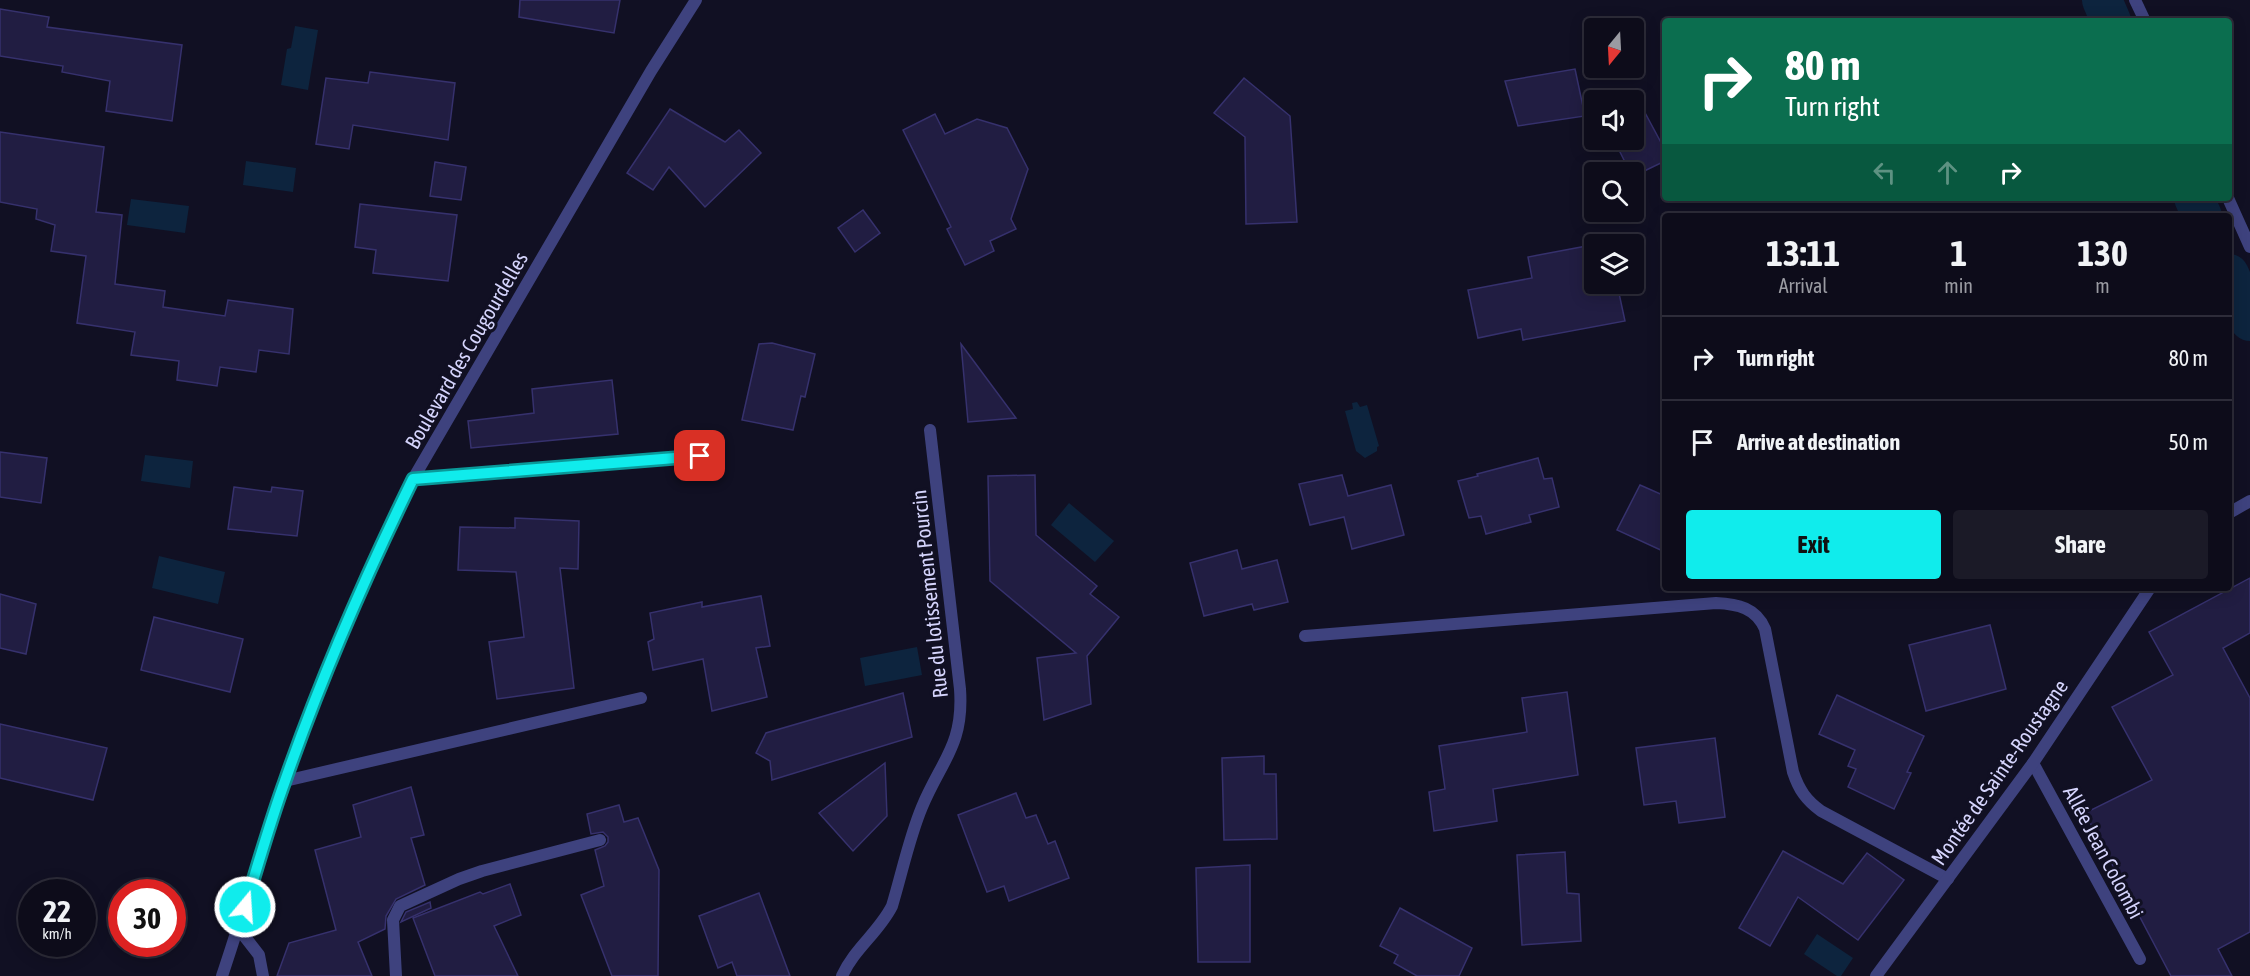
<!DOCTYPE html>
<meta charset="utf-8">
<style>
body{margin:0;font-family:"Asap Condensed",sans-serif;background:#1b1a27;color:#f1f3f6;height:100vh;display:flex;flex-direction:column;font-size:22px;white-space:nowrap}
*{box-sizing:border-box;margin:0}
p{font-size:20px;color:#9a9ba2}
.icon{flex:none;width:33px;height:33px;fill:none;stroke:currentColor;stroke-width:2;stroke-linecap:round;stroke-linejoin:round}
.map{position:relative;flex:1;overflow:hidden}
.details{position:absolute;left:1662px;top:213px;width:570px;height:378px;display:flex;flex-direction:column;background:#0d0c1a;border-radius:6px;box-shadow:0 3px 15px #0003,0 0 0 2px #2d2c39}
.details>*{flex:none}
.banner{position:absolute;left:1662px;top:18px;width:570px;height:183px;border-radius:6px;box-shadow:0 3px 15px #0003,0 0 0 2px #2d2c39;background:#0b6e4f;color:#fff;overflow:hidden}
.needle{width:39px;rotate:198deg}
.buttons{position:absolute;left:1584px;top:18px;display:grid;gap:12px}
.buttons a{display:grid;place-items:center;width:60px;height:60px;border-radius:6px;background:#0d0c1a;box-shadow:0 3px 15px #0003,0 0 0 2px #2d2c39;font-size:30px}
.speed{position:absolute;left:18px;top:879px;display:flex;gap:12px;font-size:30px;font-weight:700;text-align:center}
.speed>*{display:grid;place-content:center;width:78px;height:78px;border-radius:50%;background:#0d0c1a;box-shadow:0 3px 15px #0003,0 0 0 2px #2d2c39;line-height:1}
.speed small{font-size:15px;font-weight:400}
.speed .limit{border:9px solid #d22;background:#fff;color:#111}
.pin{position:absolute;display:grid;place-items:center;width:51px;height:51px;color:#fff;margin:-26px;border-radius:12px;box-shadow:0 3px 9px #0006}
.me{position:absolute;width:66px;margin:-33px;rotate:18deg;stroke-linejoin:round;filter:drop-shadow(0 0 4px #0008)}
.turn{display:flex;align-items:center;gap:21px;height:126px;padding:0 24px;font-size:27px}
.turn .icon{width:78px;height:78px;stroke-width:2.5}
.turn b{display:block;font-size:42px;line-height:51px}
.lanes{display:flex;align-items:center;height:57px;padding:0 24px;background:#0003;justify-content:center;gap:30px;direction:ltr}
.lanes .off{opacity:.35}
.eta{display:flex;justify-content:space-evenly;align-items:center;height:102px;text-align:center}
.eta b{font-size:36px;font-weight:700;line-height:42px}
.action{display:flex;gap:12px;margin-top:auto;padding:12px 24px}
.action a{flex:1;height:69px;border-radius:6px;background:#10ecec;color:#111;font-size:24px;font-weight:700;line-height:69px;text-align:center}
.action a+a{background:#1b1a27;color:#f1f3f6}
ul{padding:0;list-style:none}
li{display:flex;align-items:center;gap:18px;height:84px;padding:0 24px;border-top:2px solid #2d2c39}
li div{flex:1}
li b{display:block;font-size:22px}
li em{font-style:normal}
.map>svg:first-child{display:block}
.water{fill:#0d243e}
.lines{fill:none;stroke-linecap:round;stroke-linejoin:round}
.canal{stroke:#0d243e;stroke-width:40}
.building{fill:#211d42;stroke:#36316d;stroke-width:1.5}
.street{stroke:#3e427e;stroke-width:12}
.route-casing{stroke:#0a9999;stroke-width:15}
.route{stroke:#10ecec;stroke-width:10}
.labels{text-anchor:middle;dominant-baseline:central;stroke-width:6;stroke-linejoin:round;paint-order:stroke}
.street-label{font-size:21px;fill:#d5d4fc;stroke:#111023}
</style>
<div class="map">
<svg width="2250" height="976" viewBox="0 0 2250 976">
<rect width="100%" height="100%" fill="#111023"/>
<g class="water">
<path d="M295 26 318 30 308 90 281 85 287 49 291 48Z"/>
<path d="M246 161 296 168 293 192 243 185Z"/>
<path d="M131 199 189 206 185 233 127 225Z"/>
<path d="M1357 402 1360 407 1367 405 1379 446 1377 447V451L1365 458 1356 451 1345 411 1353 409 1352 403Z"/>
<path d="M145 455 193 461 190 488 141 481Z"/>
<path d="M1069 503 1114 541 1095 562 1051 525Z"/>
<path d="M159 556 225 572 218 604 152 588Z"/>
<path d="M917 647 922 675 865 686 860 658Z"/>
<path d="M1817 934 1853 958 1841 976H1837L1804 954Z"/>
</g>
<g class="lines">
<g class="canal">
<path d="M2102 0 2111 21"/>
<path d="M2194 198 2202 216"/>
<path d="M2229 274 2250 321"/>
</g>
</g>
<g class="building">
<path d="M520 0H620L614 33 519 17Z"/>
<path d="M0 9 49 17 47 27 182 45 172 121 106 111 110 81 62 72 63 66 0 56Z"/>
<path d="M1575 69 1585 116 1518 126 1505 81Z"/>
<path d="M370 72 455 83 448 140 353 125 349 149 316 144 326 78 368 83Z"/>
<path d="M1244 78 1290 116 1297 222 1246 224 1245 137 1214 113Z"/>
<path d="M1636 96 1665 150V161L1634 176V172H1630L1614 140H1634V100H1628Z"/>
<path d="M670 109 725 142 739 130 761 153 705 207 669 167 653 190 627 173Z"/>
<path d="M935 114 945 134 977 119 1007 128 1028 169 1011 219 1016 229 990 241 994 251 965 265 947 229 951 227 903 130Z"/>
<path d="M0 132 104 147 96 212 122 215 115 284 165 291 163 307 225 316 228 300 293 309 289 354 259 350 256 372 220 367 217 386 177 380 179 361 131 355 135 332 77 323 86 256 51 251 55 225 36 219 37 209 0 202Z"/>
<path d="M435 162 466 167 461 200 430 196Z"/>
<path d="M360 204 457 215 448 281 373 273 376 250 355 247Z"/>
<path d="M863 210 880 233 855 252 838 228Z"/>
<path d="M1608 242V244H1594V284H1617L1625 321 1523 340 1521 329 1478 338 1468 290 1532 278 1528 257Z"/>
<path d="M772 343 815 354 805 397 801 396 793 430 742 420 759 344Z"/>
<path d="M961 344 1016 418 968 422Z"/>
<path d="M612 380 618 434 471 448 468 421 534 413 532 389Z"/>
<path d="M0 452 47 458 41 503 0 497Z"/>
<path d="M1538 458 1544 479 1552 478 1559 507 1529 515 1531 522 1486 534 1481 516 1469 518 1458 481 1478 476 1477 474Z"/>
<path d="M1035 475 1036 535 1097 586 1090 594 1119 617 1087 656 1091 704 1044 720 1037 658 1076 653 990 581 988 476Z"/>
<path d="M1342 475 1348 496 1391 485 1404 535 1352 549 1344 517 1310 525 1299 484Z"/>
<path d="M1640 485 1665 496V552L1617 530Z"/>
<path d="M234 487 271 492 272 487 303 491 297 536 228 529Z"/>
<path d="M515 518 579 521 578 569 560 568 574 688 497 699 489 642 524 637 516 572 458 570 460 527 515 528Z"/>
<path d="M1237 550 1242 569 1277 560 1288 602 1254 610 1252 604 1204 616 1190 563Z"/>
<path d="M2250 578V633L2223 648 2250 698V932L2218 949 2232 976H2171L2085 813 2152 780 2112 707 2173 675 2149 632Z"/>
<path d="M0 594 36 604 26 654 0 648Z"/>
<path d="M761 596 770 646 756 648 767 697 712 711 703 659 653 670 648 642 654 639 650 613 702 602V607Z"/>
<path d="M154 617 243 639 230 692 141 670Z"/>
<path d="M1990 625 2006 689 1926 711 1909 645Z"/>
<path d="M1567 692 1578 775 1493 789 1497 821 1434 831 1429 792 1445 789 1439 746 1527 732 1522 698Z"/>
<path d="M903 693 912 737 772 780 770 761 756 753 766 733Z"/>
<path d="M1837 695 1924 736 1907 772 1911 773 1894 809 1848 787 1856 769 1848 766 1855 750 1819 734Z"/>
<path d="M0 724 107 748 93 800 0 778Z"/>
<path d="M1715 738 1725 817 1679 823 1676 801 1644 805 1636 748Z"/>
<path d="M1264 756V774H1276L1277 839 1224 840 1222 758Z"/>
<path d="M885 763 887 816 853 851 819 813Z"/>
<path d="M411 787 424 835 411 838 425 885 396 899 386 916 385 929 358 942 372 976H277L289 943 336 930 315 850 361 837 353 805Z"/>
<path d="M1016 793 1026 818 1036 815 1048 844 1055 841 1069 878 1009 901 1004 886 987 892 958 815Z"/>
<path d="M619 805 624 822 638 818 659 870 658 976H612L581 895 604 886 595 850 605 846 608 842V837L603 832 591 834 587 814Z"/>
<path d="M1783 851 1843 884 1867 853 1904 880 1858 940 1798 897 1770 946 1739 928Z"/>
<path d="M1565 852 1567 893 1579 894 1581 941 1522 945 1517 855Z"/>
<path d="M1250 865V962H1198L1196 868Z"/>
<path d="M510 884 521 915 494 926 518 976H435L413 918 480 892 483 894Z"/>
<path d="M759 893 790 976H737L732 962 718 968 699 916Z"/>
<path d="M430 902 431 908 401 922 406 912Z"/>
<path d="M1400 908 1472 948 1459 976H1417L1394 963 1398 955 1380 946Z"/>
</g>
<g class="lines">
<g class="street">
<path d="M2135 0 2145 21"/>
<path d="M2228 198 2250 247"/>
<path d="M413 479 700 456"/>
<path d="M2229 513 2250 501"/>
<path d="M1305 636 1716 603C1738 604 1756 608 1765 629L1793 772C1799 790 1806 800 1821 811L1948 879"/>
<path d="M2033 763 2140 959"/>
<path d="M285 781 641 698"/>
<path d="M238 928 259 955 263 976"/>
<path d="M222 976C244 911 262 845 285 781 321 678 365 577 413 479L651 71 696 0"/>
<path d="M396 976 393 920 400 906 459 879 482 871 600 840"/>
<path d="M842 976C854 949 879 932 892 906 902 873 909 838 922 807 941 761 964 745 960 689L930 430"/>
<path d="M1876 976 2033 763 2150 588"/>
</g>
</g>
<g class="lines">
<g class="route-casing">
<path id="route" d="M245 907C258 865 270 822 285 781 321 678 365 577 413 479L700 456"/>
</g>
<use href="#route" class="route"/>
</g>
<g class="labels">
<g class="street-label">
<text transform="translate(466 350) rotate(-60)">Boulevard des Cougourdelles</text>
<text transform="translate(929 594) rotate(-96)">Rue du lotissement Pourcin</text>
<text transform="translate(1999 772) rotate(-55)">Montée de Sainte-Roustagne</text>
<text transform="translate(2104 852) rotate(62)">Allée Jean Colombi</text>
</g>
</g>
</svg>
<div class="buttons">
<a><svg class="needle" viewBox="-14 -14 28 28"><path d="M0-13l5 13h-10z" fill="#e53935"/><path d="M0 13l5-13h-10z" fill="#9a9ba2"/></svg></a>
<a><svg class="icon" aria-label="sound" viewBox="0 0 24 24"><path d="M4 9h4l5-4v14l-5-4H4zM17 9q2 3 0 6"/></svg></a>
<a><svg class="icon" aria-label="search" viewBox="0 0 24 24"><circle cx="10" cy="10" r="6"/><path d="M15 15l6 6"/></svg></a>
<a><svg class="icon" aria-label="layers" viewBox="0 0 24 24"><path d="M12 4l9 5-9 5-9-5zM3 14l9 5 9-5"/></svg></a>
</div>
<div class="speed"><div>22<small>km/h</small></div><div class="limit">30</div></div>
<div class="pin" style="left:700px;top:456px;background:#d93025"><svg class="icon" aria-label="arrive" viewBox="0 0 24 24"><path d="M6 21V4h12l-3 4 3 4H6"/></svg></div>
<svg class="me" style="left:245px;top:907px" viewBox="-20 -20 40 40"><circle r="17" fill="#10ecec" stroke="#fff" stroke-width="3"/><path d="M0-11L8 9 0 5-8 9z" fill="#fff"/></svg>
<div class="banner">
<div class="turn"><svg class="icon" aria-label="right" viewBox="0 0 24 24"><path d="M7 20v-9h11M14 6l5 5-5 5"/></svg><div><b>80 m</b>Turn right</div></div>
<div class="lanes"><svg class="icon off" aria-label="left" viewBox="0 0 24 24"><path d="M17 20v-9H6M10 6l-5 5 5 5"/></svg><svg class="icon off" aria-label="ahead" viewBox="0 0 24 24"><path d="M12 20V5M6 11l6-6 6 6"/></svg><svg class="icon" aria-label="right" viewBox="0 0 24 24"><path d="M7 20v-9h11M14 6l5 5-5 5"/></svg></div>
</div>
<section class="details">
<div class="eta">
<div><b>13:11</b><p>Arrival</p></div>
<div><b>1</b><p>min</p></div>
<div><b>130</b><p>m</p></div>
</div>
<ul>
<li><svg class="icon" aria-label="right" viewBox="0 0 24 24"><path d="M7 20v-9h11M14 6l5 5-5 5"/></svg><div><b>Turn right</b></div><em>80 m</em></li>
<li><svg class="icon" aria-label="arrive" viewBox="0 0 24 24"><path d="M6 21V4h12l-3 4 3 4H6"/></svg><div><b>Arrive at destination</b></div><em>50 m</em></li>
</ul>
<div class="action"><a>Exit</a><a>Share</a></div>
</section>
</div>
